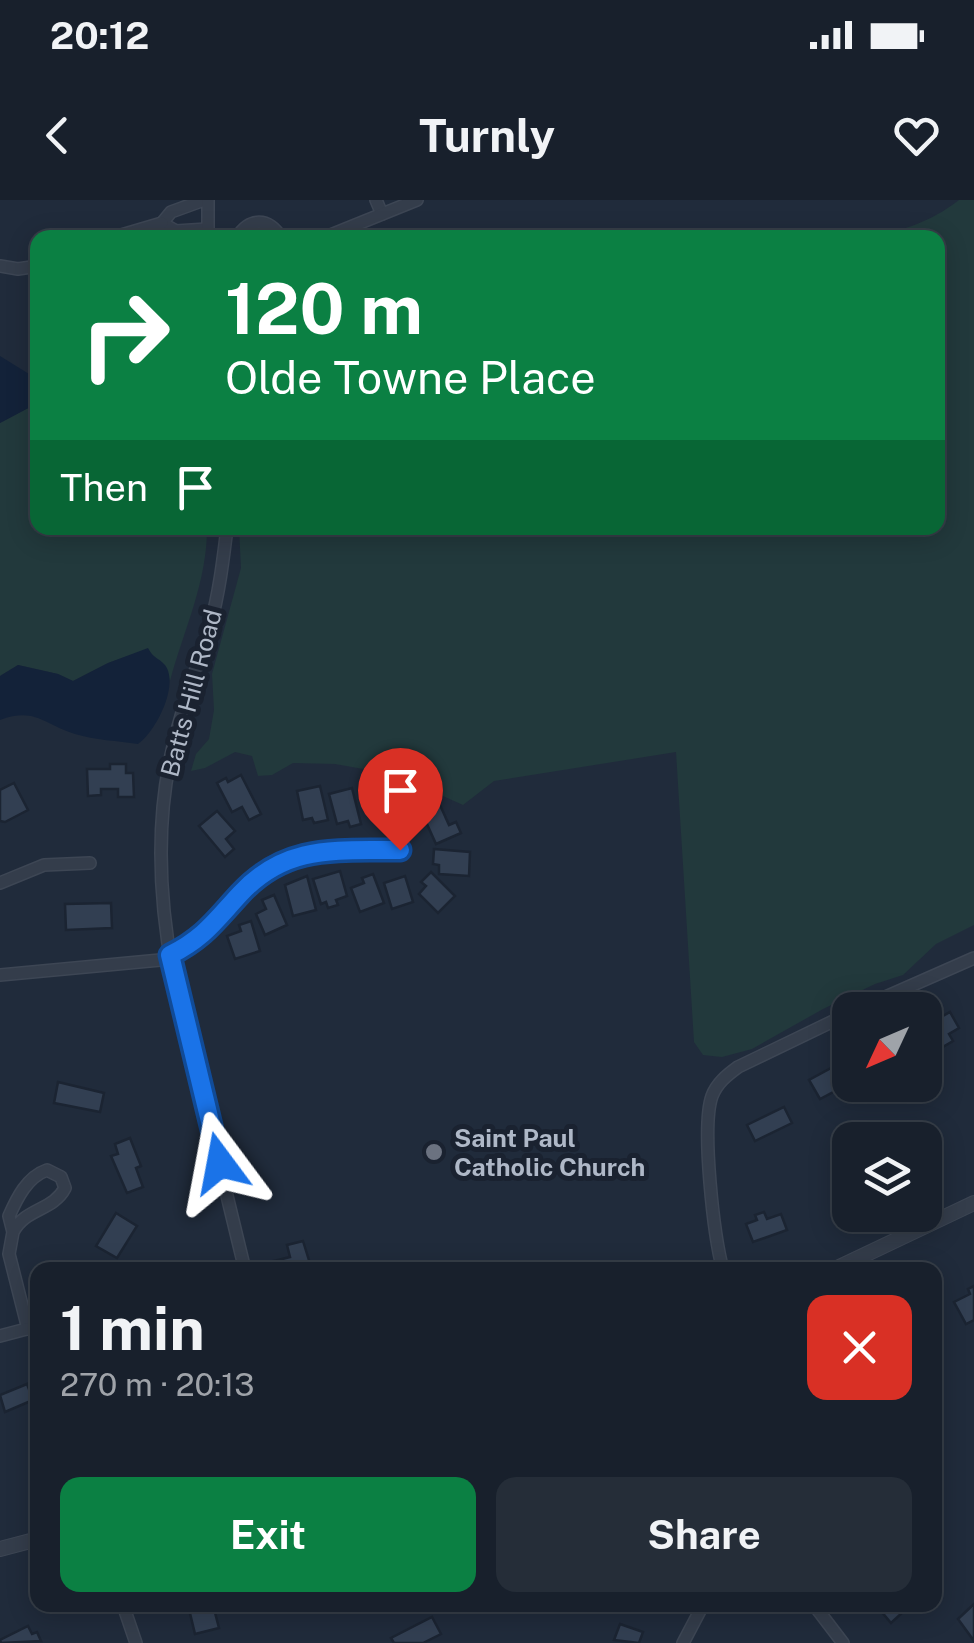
<!DOCTYPE html>
<meta charset="utf-8">
<style>
body{margin:0;font-family:"Public Sans",sans-serif;background:#252d38;color:#f1f3f6;height:100vh;display:flex;flex-direction:column;font-size:38px;white-space:nowrap}
*{box-sizing:border-box;margin:0}
p{font-size:32px;color:#9fa3a9}
.icon{flex:none;width:55px;height:55px;fill:none;stroke:currentColor;stroke-width:2;stroke-linecap:round;stroke-linejoin:round}
.map{position:relative;flex:1;overflow:hidden}
.panel{position:absolute;left:30px;top:1062px;width:912px;height:350px;display:flex;flex-direction:column;background:#18202c;border-radius:20px;box-shadow:0 5px 25px #0003,0 0 0 2px #363e48}
.panel>*{flex:none}
.top-card{position:absolute;left:30px;top:30px;width:915px;height:305px;border-radius:20px;box-shadow:0 5px 25px #0003,0 0 0 2px #363e48;background:#0b8043;color:#fff;overflow:hidden}
.needle{width:65px;rotate:226deg}
.buttons{position:absolute;left:832px;top:792px;display:grid;gap:20px}
.buttons a{display:grid;place-items:center;width:110px;height:110px;border-radius:20px;background:#18202c;box-shadow:0 5px 25px #0003,0 0 0 2px #363e48;font-size:50px}
.pin{position:absolute;display:grid;place-items:center;width:85px;height:85px;color:#fff;margin:-102px -42px;border-radius:50% 50% 50% 0;rotate:-45deg;box-shadow:0 0 10px #0007}
.pin .icon{rotate:45deg}
.me{position:absolute;width:110px;margin:-55px;rotate:347deg;stroke-linejoin:round;filter:drop-shadow(0 0 8px #0008)}
.turn{display:flex;align-items:center;gap:35px;height:210px;padding:0 30px;font-size:45px}
.turn .icon{width:130px;height:130px;stroke-width:2.5}
.turn b{display:block;font-size:70px;line-height:85px}
.then{display:flex;align-items:center;height:95px;padding:0 30px;background:#0003;gap:20px;font-size:38px}
.round{display:grid;place-items:center;flex:none;width:105px;height:105px;border-radius:20px;background:#252d38}
.headline{display:flex;align-items:center;justify-content:space-between;height:170px;padding:0 30px}
h1{font-size:60px;font-weight:700;line-height:75px}
.primary-button{display:flex;gap:20px;margin-top:auto;padding:20px 30px}
.primary-button a{flex:1;height:115px;border-radius:20px;background:#0b8043;color:#fff;font-size:40px;font-weight:700;line-height:115px;text-align:center}
.primary-button a+a{background:#252d38;color:#f1f3f6}
.status{display:flex;justify-content:space-between;align-items:center;height:70px;padding:0 50px;background:#18202c;direction:ltr}
.status svg{height:28px;fill:currentColor}
header{display:flex;justify-content:space-between;align-items:center;height:130px;padding:0 30px;background:#18202c;font-size:45px;font-weight:700}
.map>svg:first-child{display:block}
.green{fill:#22393c}
.water{fill:#132239}
.building{fill:#323f52;stroke:#1b2432;stroke-width:2.5}
.lines{fill:none;stroke-linecap:round;stroke-linejoin:round}
.minor-casing{stroke:#3d4654;stroke-width:14}
.tertiary-casing{stroke:#3d4654;stroke-width:16}
.minor{stroke:#343d4b;stroke-width:11}
.tertiary{stroke:#343d4b;stroke-width:14}
.route-casing{stroke:#114b97;stroke-width:25}
.route{stroke:#1a73e8;stroke-width:18}
.worship-dot{fill:#6b7280;stroke:#1a2230;stroke-width:4}
.labels{text-anchor:middle;dominant-baseline:central;stroke-width:10;stroke-linejoin:round;paint-order:stroke}
.street-label{font-size:25px;fill:#afb8c7;stroke:#1a2230}
.poi-label{font-size:25px;font-weight:bold;fill:#afb8c7;stroke:#1a2230;text-anchor:start}
</style>
<div class="status"><b>20:12</b><svg viewBox="0 0 49 12"><path d="M0 12V9h3v3zM5 12V6h3v6zM10 12V3h3v9zM15 12V0h3v12zM26 1h20v11H26zM47 4h2v5h-2z"/></svg></div>
<header><svg class="icon" aria-label="back" viewBox="0 0 24 24"><path d="M15 5l-7 7 7 7"/></svg>Turnly<svg class="icon" aria-label="heart" viewBox="0 0 24 24"><path d="M12 20l-8-8c-3-5 5-10 8-4 3-6 11-1 8 4z"/></svg></header>
<div class="map">
<svg width="974" height="1443" viewBox="0 0 974 1443">
<rect width="100%" height="100%" fill="#202b3b"/>
<g class="green">
<path d="M959 0H974V725L936 744 903 775 875 784 823 809 752 849 722 857 703 855 694 842 676 552 494 581 463 605 425 588 394 569 369 570 335 564 293 563 272 575 258 576 252 556 235 552 205 568 191 571 196 554 209 539 214 510 212 474 241 368 239 328H938V38L729 37C757 33 785 27 813 28 829 28 844 37 859 36 895 35 931 22 959 0Z"/>
<path d="M37 203 38 328H207C207 383 184 429 170 481 164 463 155 463 148 449L108 463 73 481 58 474 18 465 0 476V223Z"/>
</g>
<g class="water">
<path d="M0 156 29 174 37 170 38 203 0 223Z"/>
<path d="M148 448C153 458 159 458 165 465 180 485 155 533 138 544 118 541 95 540 75 534 43 524 35 507 0 520V476L18 465 58 474 73 481 108 463Z"/>
</g>
<g class="building">
<path d="M110 564H126V573H133L134 597H118V589H101V595L88 596 87 569H110Z"/>
<path d="M241 575 261 614 249 620 242 607 232 612 217 583 226 578 228 582Z"/>
<path d="M389 581 401 616 387 621 382 606 365 611 359 591Z"/>
<path d="M14 583 28 610 5 622 0 621V590Z"/>
<path d="M320 586 328 620 314 623 312 618 303 620 297 591Z"/>
<path d="M352 588 361 624 350 627 348 621 337 624 329 594Z"/>
<path d="M440 605 449 625 456 622 461 633 436 644 422 613Z"/>
<path d="M217 611 235 631 226 639 234 649 225 657 199 626Z"/>
<path d="M434 649 470 652 469 676 439 674V665L433 664Z"/>
<path d="M340 671 347 696 336 700 338 705 328 708 326 702 321 704 313 679Z"/>
<path d="M431 672 455 696 438 713 419 694 426 686 421 682Z"/>
<path d="M373 674 384 703 360 712 351 688 364 683 362 678Z"/>
<path d="M307 676 316 710 293 716 285 685Z"/>
<path d="M405 676 413 702 392 709 384 683Z"/>
<path d="M274 695 287 725 265 735 256 714 266 709 262 700Z"/>
<path d="M111 703 112 728 66 730 65 704Z"/>
<path d="M251 721 260 751 235 759 227 736 241 731 239 725Z"/>
<path d="M950 812 959 828 949 834 953 841 941 848 935 838 926 844 925 826Z"/>
<path d="M844 861 850 872V885H857L859 889 845 896 841 888 820 899 809 880Z"/>
<path d="M58 882 104 893 100 912 54 903Z"/>
<path d="M784 907 792 923 755 941 747 925Z"/>
<path d="M130 938 141 966 136 968 143 987 127 993 111 956 118 954 115 944Z"/>
<path d="M764 1012 767 1019 781 1014 787 1030 753 1042 746 1024 757 1020 755 1015Z"/>
<path d="M116 1013 137 1026 117 1058 96 1046Z"/>
<path d="M303 1041 312 1070H276L274 1061 290 1057 287 1045Z"/>
<path d="M974 1086V1120L966 1124 954 1102 970 1094 968 1089Z"/>
<path d="M27 1184 33 1200 5 1212 0 1195Z"/>
<path d="M974 1404V1441L958 1419Z"/>
<path d="M188 1405H213L219 1428 195 1434Z"/>
<path d="M876 1405H897L903 1412 891 1423Z"/>
<path d="M432 1417 441 1434 423 1443H394L391 1438Z"/>
<path d="M620 1424 643 1432 639 1443 614 1440Z"/>
<path d="M28 1426 32 1434 37 1432 41 1441 1 1443 0 1440Z"/>
</g>
<g class="lines">
<g class="minor-casing">
<g id="minor">
<path d="M204 0 171 12 162 23 176 31 207 29"/>
<path d="M376 0 382 14"/>
<path d="M111 38 162 23"/>
<path d="M208 38V0"/>
<path d="M237 38C248 17 270 17 281 38"/>
<path d="M323 38 417 0"/>
<path d="M0 66 18 69 38 66"/>
<path d="M227 328C223 361 219 394 210 426 197 468 181 508 172 551 155 625 159 699 173 773L245 1070"/>
<path d="M0 683 44 665 90 663"/>
<path d="M170 755C203 738 215 720 240 694 287 642 338 651 400 650"/>
<path d="M0 775 171 759"/>
<path d="M856 810 974 758"/>
<path d="M13 1032C25 1008 53 1011 65 988L61 977 47 970C27 977 17 998 9 1016L13 1032 9 1054 28 1129"/>
<path d="M723 1070C714 1037 701 927 712 896 717 883 727 875 738 867L850 813"/>
<path d="M0 1136 38 1126"/>
<path d="M123 1405 136 1443"/>
<path d="M814 1405 843 1443"/>
<path d="M683 1443 703 1405"/>
</g>
</g>
<g class="tertiary-casing">
<g id="tertiary">
<path d="M833 1070 974 1003"/>
<path d="M0 1349 38 1339"/>
</g>
</g>
<use href="#minor" class="minor"/>
<use href="#tertiary" class="tertiary"/>
</g>
<g class="lines">
<g class="route-casing">
<path id="route" d="M220 963 170 755C204 738 215 721 240 694 287 643 338 651 400 650"/>
</g>
<use href="#route" class="route"/>
</g>
<circle class="worship-dot" cx="434" cy="952" r="10"/>
<g class="labels">
<g class="street-label">
<text transform="translate(191 493) rotate(-75)">Batts Hill Road</text>
</g>
<g class="poi-label">
<text x="454" y="938">Saint Paul<tspan x="454" dy="29">Catholic Church</tspan></text>
</g>
</g>
</svg>
<div class="buttons">
<a><svg class="needle" viewBox="-14 -14 28 28"><path d="M0-13l5 13h-10z" fill="#e53935"/><path d="M0 13l5-13h-10z" fill="#9fa3a9"/></svg></a>
<a><svg class="icon" aria-label="layers" viewBox="0 0 24 24"><path d="M12 4l9 5-9 5-9-5zM3 14l9 5 9-5"/></svg></a>
</div>
<div class="pin" style="left:400px;top:650px;background:#d93025"><svg class="icon" aria-label="arrive" viewBox="0 0 24 24"><path d="M6 21V4h12l-3 4 3 4H6"/></svg></div>
<svg class="me" style="left:220px;top:963px" viewBox="-20 -20 40 40"><path d="M0-17L14 15 0 8-14 15z" fill="#1a73e8" stroke="#fff" stroke-width="4"/></svg>
<div class="top-card">
<div class="turn"><svg class="icon" aria-label="right" viewBox="0 0 24 24"><path d="M7 20v-9h11M14 6l5 5-5 5"/></svg><div><b>120 m</b>Olde Towne Place</div></div>
<div class="then">Then<svg class="icon" aria-label="arrive" viewBox="0 0 24 24"><path d="M6 21V4h12l-3 4 3 4H6"/></svg></div>
</div>
<section class="panel">
<div class="headline"><div><h1>1 min</h1><p>270 m · 20:13</p></div><a class="round" style="background:#d93025;color:#fff"><svg class="icon" aria-label="close" viewBox="0 0 24 24"><path d="M6 6l12 12M18 6L6 18"/></svg></a></div>
<div class="primary-button"><a>Exit</a><a>Share</a></div>
</section>
</div>
